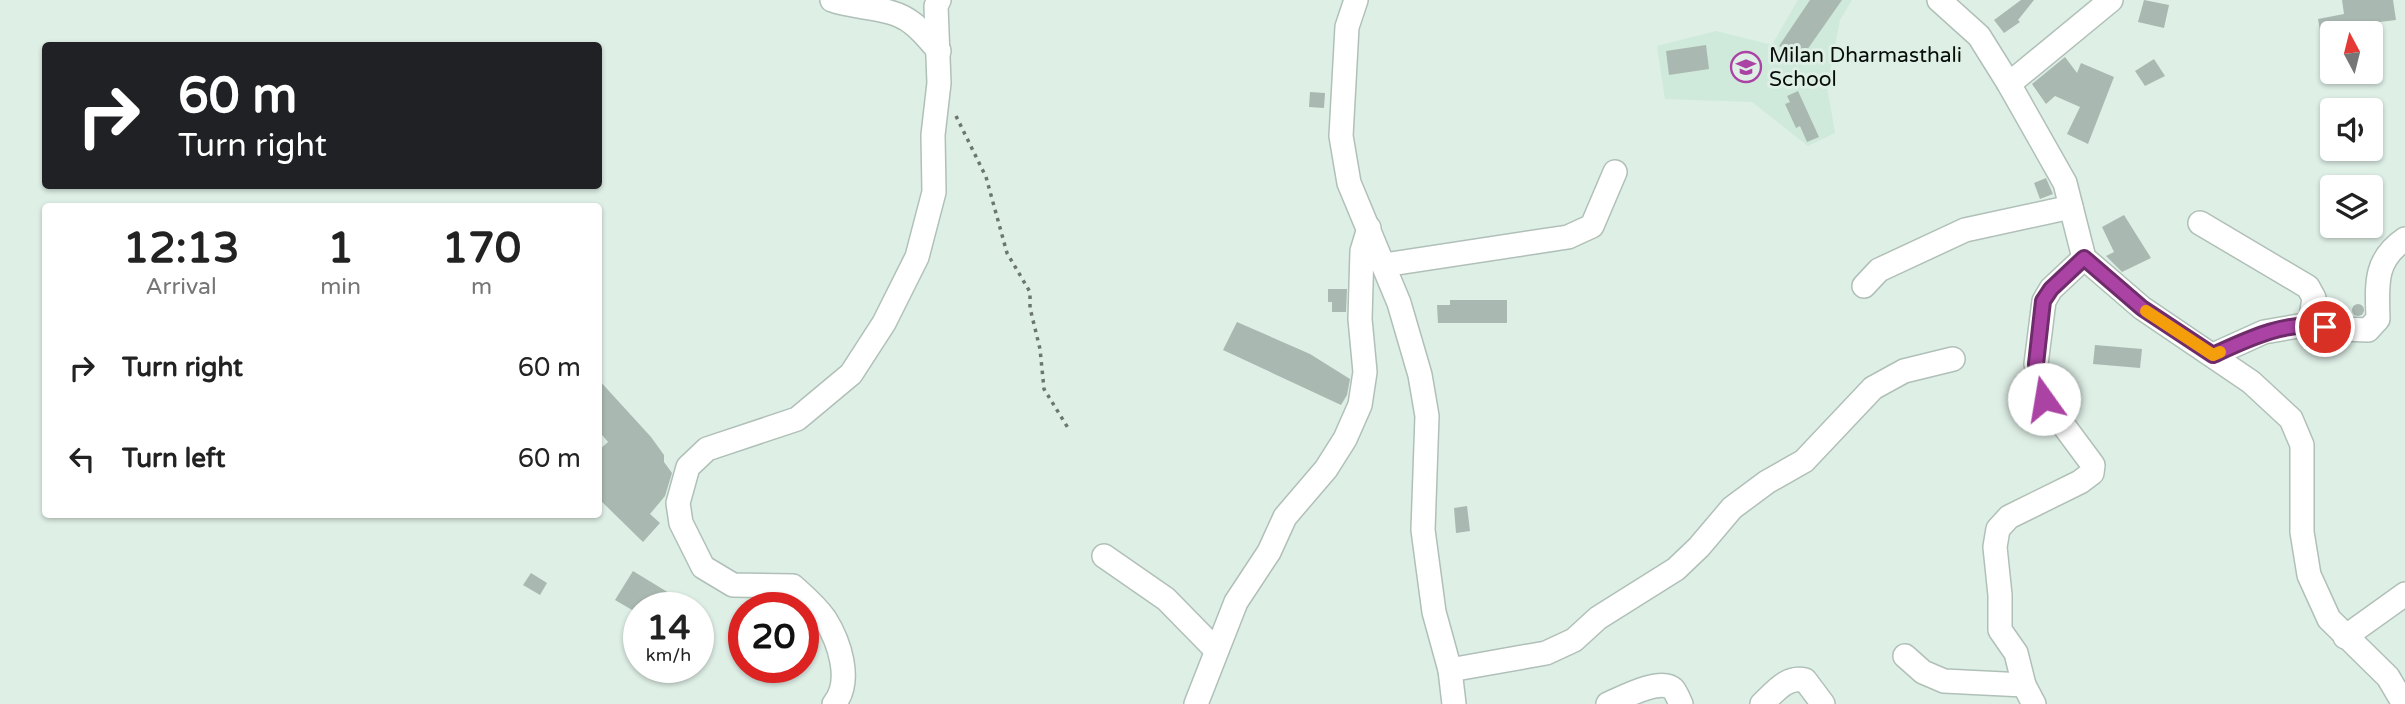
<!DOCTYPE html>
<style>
body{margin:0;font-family:"Varela Round",sans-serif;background:#f6f6f6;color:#222;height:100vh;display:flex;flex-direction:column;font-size:26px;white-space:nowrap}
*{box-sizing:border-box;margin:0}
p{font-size:23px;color:#767676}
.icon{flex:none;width:38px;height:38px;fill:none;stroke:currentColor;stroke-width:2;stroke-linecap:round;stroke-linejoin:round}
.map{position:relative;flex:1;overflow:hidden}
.sheet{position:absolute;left:42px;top:203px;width:560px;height:315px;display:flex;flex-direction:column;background:#fff;border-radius:7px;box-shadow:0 2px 5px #0004}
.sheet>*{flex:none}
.top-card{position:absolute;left:42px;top:42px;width:560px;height:147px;border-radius:7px;box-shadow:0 2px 5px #0004;background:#202124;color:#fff;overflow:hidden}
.needle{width:46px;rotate:353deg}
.fabs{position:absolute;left:2320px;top:21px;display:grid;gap:14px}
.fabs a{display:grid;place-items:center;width:63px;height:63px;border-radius:7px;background:#fff;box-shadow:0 2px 5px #0004;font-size:35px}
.speed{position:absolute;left:623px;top:592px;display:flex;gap:14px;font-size:35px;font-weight:700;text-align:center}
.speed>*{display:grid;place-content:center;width:91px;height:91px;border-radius:50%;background:#fff;box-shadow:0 2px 5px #0004;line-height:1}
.speed small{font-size:18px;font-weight:400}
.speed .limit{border:10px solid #d22;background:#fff;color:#111}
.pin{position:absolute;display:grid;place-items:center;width:60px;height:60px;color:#fff;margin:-30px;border:4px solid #fff;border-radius:50%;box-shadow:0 2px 7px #0007}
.me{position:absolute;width:77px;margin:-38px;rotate:347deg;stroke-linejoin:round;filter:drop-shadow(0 0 5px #0008)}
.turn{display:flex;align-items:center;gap:24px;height:147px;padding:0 21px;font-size:32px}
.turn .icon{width:91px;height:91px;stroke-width:2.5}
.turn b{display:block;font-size:49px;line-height:60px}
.eta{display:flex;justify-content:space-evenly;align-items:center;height:119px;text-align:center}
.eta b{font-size:42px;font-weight:700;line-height:49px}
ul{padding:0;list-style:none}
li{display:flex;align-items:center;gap:21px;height:91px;padding:0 21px}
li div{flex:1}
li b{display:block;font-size:26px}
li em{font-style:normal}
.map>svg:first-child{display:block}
.built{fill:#cfe9db}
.building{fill:#a9b9b1}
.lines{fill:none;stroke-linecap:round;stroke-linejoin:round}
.minor-casing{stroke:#b0c0b8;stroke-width:26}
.path{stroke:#6b7670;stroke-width:3.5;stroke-dasharray:3.5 5;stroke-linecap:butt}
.minor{stroke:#fff;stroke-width:23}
.route-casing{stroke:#6f2c6b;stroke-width:18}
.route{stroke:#ab43a5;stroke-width:12}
.slow{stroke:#f59e0b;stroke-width:12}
.labels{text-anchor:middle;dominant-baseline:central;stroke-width:6;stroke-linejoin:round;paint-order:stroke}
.poi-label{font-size:21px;fill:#080d0a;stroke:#deefe6;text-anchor:start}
</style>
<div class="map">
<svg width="2405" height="704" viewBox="0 0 2405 704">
<rect width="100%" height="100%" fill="#deefe6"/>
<path class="built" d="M1798 0H1852L1840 20 1827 87 1835 133 1808 146 1752 102 1665 99 1657 46 1716 31 1772 45Z"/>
<g class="building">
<path d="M1810 0H1842L1800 60 1779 46Z"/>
<path d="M2021 0H2034L2018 20 2020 22 2004 33 1994 20Z"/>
<path d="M2144 0 2169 5 2164 28 2138 22Z"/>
<path d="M2342 0H2393L2396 20 2339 27 2340 33 2325 36 2324 29 2320 30 2318 19 2344 14Z"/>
<path d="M1706 45 1709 69 1669 75 1666 51Z"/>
<path d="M2065 57 2077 73 2081 63 2114 77 2088 144 2067 134 2080 107 2055 96 2046 104 2032 84Z"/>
<path d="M2154 59 2165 76 2145 86 2135 71Z"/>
<path d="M1798 91 1819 137 1807 142 1800 126 1796 128 1785 104 1790 102 1787 96Z"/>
<path d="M1310 92 1325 93 1324 108 1309 107Z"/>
<path d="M2046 178 2053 194 2040 199 2034 183Z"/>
<path d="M2124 215 2151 258 2122 272 2106 256 2114 252 2102 227Z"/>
<path d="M1328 289H1347L1346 312H1332V302H1328Z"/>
<path d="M1450 300H1507V323H1438L1437 305H1450Z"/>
<circle cx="2358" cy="310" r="6"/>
<path d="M1237 322 1310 354 1350 379 1347 395 1341 405 1223 350Z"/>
<path d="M2095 345 2142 349 2140 368 2093 364Z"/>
<path d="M598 379 651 437 664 455V462L672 473 665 496 650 514 660 523 643 542 598 498V451L608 442 598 430Z"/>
<path d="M1467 506 1470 531 1456 533 1454 508Z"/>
<path d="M633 571 692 607H639V614L615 600Z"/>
<path d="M531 573 547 583 540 595 523 585Z"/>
</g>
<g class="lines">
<g class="minor-casing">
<g id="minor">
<path d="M832 0C857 9 891 6 912 23 922 30 931 42 939 51"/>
<path d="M1356 0 1347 27 1341 136 1349 183 1399 303 1420 375 1427 416 1423 530 1434 612 1450 670 1454 704"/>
<path d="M1939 0 1979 36 2009 84 2065 183 2084 258 2142 308 2251 382 2291 419 2302 445V532L2309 575 2329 619 2388 677 2404 704"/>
<path d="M2009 84 2111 0"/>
<path d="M2200 223 2308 287 2314 298 2310 324"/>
<path d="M1384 265 1568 237 1592 226 1615 172"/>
<path d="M1864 286 1879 270 1965 230 2071 207"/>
<path d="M2213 355 2264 332 2310 324 2340 329 2368 330 2378 319C2377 284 2374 260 2405 239"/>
<path d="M1104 556 1166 599 1216 650"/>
<path d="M2345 637 2405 594"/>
<path d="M1905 656 1923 672 1944 681 2024 685"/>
<path d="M1450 670 1546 653 1574 640 1598 618 1676 569 1699 547 1732 508 1767 482 1804 461 1873 388 1904 371 1953 359"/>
<path d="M834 704C853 681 839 641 825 619 816 606 804 596 793 586L733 585 703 567 681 523 678 503 688 467 707 449 797 419 851 374 884 323 917 257 934 192 933 135 939 83 936 6 939 0"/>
<path d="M1196 704 1236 602 1269 552 1285 517 1326 469 1345 439 1360 405 1365 372 1360 319 1362 251 1369 228"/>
<path d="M1608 704C1622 698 1661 677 1673 689 1676 692 1679 700 1681 704"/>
<path d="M1762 704C1775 692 1786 676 1805 680L1823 704"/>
<path d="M2034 704 2024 685 2016 653 2000 630V595L1995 547 1998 529 2009 517 2080 482 2092 473 2093 465 2044 399 2036 364 2044 301 2051 289 2084 258"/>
</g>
</g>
<path class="path" d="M956 116 986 177 1007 253 1030 292V308L1040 349 1044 389 1068 428"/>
<use href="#minor" class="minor"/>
</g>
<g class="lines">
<g class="route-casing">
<path id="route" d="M2044 399 2036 364 2043 301 2051 289 2084 258 2142 308 2213 355C2248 339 2286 320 2325 327"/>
</g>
<use href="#route" class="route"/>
<path class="slow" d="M2146 311 2213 355 2220 352"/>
</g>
<defs>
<g id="school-ring" transform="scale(1.575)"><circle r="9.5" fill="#deefe6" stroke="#ab43a5" stroke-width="1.5"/><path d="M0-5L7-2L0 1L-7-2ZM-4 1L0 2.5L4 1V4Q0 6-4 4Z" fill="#ab43a5"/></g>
</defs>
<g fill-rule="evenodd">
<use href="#school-ring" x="1746" y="67"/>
</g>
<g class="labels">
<g class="poi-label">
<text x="1769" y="55">Milan Dharmasthali<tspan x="1769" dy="24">School</tspan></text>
</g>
</g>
</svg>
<div class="fabs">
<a><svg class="needle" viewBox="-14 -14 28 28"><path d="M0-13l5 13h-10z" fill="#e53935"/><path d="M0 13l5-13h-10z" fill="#767676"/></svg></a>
<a><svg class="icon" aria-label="sound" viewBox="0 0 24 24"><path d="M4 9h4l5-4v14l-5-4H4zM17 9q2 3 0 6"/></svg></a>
<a><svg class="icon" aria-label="layers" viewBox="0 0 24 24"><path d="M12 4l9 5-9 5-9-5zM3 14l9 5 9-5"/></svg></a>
</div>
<div class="speed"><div>14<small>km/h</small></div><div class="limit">20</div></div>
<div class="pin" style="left:2325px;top:327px;background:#d93025"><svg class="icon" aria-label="arrive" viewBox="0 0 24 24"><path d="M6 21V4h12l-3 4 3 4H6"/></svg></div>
<svg class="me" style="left:2044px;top:399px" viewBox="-20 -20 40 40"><circle r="19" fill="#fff"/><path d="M0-13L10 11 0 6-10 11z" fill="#ab43a5"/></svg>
<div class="top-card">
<div class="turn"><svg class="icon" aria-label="right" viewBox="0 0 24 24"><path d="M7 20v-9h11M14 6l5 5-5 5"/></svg><div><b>60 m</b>Turn right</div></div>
</div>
<section class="sheet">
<div class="eta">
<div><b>12:13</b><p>Arrival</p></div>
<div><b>1</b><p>min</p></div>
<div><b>170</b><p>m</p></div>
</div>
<ul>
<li><svg class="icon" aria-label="right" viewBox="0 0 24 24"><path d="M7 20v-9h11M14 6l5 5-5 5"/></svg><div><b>Turn right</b></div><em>60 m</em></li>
<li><svg class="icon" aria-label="left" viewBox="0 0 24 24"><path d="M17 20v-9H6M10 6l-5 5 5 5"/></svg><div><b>Turn left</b></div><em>60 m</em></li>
</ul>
</section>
</div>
